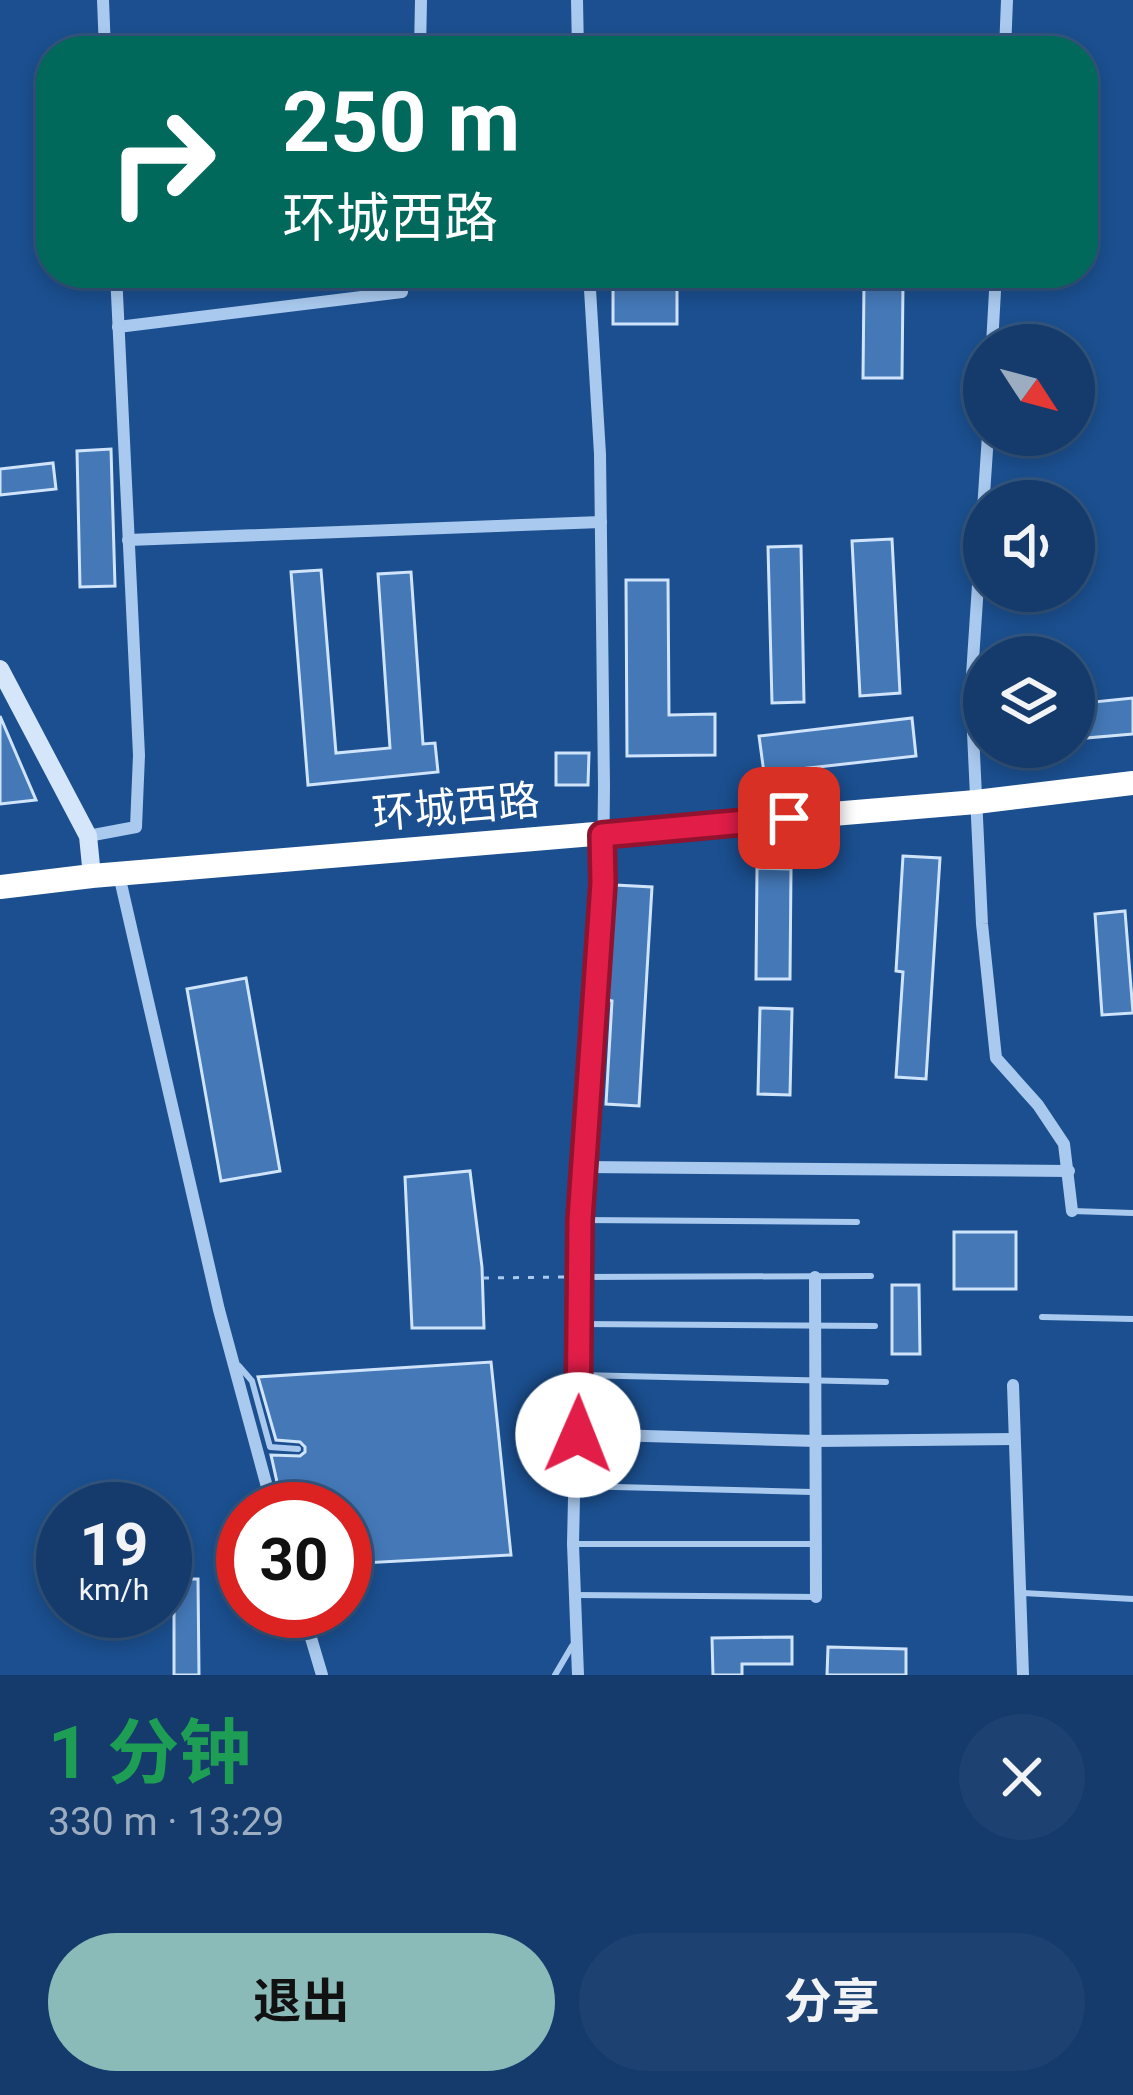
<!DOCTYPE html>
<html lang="zh">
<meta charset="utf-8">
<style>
body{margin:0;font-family:Roboto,"Noto Sans SC",sans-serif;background:#1d4271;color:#f1f3f6;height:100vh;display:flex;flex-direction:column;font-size:45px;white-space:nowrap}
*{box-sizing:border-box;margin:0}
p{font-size:39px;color:#9dadc1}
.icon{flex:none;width:66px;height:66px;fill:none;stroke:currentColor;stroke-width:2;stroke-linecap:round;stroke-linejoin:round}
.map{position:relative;height:1675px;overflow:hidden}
.details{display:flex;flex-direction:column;background:#143b6b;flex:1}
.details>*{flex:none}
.banner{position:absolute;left:36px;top:36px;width:1062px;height:252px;border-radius:48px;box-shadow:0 6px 18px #0003,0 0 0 3px #33557e;background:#00695c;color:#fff;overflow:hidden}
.needle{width:78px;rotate:126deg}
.tools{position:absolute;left:963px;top:324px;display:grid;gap:24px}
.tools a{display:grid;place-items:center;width:132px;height:132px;border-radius:50%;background:#143b6b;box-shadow:0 6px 18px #0003,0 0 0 3px #33557e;font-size:60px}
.speed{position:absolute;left:36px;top:1482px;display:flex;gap:24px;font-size:60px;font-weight:700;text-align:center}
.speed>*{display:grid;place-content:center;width:156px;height:156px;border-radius:50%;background:#143b6b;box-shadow:0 6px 18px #0003,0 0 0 3px #33557e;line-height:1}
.speed small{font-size:30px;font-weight:400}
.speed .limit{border:18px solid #d22;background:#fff;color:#111}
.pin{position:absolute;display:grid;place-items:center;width:102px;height:102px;color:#fff;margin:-51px;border-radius:24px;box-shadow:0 6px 18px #0006}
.me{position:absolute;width:132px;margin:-66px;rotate:1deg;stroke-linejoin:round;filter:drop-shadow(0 0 9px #0008)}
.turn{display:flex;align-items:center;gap:42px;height:252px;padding:0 48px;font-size:54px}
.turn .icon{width:156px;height:156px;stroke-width:2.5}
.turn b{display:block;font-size:84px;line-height:102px}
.round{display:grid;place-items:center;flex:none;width:126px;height:126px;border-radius:63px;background:#1d4271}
.summary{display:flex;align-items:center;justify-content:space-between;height:204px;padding:0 48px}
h1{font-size:72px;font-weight:700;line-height:90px;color:#1e9e55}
.primary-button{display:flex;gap:24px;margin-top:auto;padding:24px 48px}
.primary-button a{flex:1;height:138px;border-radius:72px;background:#8bbbb9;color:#111;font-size:48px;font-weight:700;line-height:138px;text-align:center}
.primary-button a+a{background:#1d4271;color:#f1f3f6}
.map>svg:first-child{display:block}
.building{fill:#4478b7;stroke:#cfe3fa;stroke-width:3}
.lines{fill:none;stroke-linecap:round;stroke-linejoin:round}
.path{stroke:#a9c9ee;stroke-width:3;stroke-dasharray:6 9;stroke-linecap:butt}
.lane{stroke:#a9c9ee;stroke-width:6}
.street{stroke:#a9c9ee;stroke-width:12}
.secondary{stroke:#d6e6fa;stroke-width:18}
.highway{stroke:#fff;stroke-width:24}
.route-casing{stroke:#92132f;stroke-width:30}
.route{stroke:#e11d48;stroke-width:21}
.labels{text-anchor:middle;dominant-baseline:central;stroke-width:9;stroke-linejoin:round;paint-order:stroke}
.street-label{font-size:42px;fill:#fff;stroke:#1b4f8f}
</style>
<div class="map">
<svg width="1133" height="1675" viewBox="0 0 1133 1675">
<rect width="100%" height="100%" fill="#1b4f8f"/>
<g class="building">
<rect x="613" y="273" width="64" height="51"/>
<path d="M864 284H903L902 378H863Z"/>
<path d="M111 449 115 586 80 587 77 451Z"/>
<path d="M53 463 56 489 0 495V469Z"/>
<path d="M892 539 900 693 860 696 852 541Z"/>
<path d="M801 546 804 702 772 703 768 547Z"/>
<path d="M321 570 336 753 390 748 378 574 411 572 423 744 435 743 438 772 308 785 291 572Z"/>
<path d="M626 580H668L669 715 715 714V755L627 756Z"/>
<path d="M1133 698V734L1074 739V704Z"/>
<path d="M0 716 36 800 0 804Z"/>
<path d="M912 718 916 756 764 773 759 736Z"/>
<path d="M556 753H589L588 785H556Z"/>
<path d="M903 856 940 858 926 1079 896 1077 903 972 896 971Z"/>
<path d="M757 868 791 869 790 979H756Z"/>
<path d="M615 885 652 887 639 1106 606 1104 612 1001 608 1000Z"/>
<path d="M1125 911 1133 1013 1102 1015 1095 914Z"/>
<path d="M246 978 280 1171 221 1181 187 989Z"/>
<path d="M760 1008 792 1009 790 1095 758 1094Z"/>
<path d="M470 1171 482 1267 484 1328H412L405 1177Z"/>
<rect x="954" y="1232" width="62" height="57"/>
<path d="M892 1285H919L920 1354H892Z"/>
<path d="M491 1362 511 1555 345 1564V1509H283L271 1455 300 1456 305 1452V1447L300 1442 276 1440 258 1377Z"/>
<path d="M174 1579H198L199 1675H174Z"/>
<path d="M792 1637V1664H742V1675H713L712 1638Z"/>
<path d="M828 1647 906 1649V1675H827Z"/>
</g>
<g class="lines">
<path class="path" d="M483 1278 565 1277"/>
<g class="lane">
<path d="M1072 1211 1133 1213"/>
<path d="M580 1220 857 1222"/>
<path d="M582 1277 871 1276"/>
<path d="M1042 1317 1133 1319"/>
<path d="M578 1324 875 1326"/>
<path d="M239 1366 252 1381 270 1447 298 1449"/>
<path d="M578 1375 886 1382"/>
<path d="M576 1486 812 1492"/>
<path d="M573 1544H816"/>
<path d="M1023 1593 1133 1599"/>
<path d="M575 1595 816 1597"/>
<path d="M555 1675 572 1646"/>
</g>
<g class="street">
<path d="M103 0 105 51"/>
<path d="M577 0 578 51"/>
<path d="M420 51 421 0"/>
<path d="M1005 51 1007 0"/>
<path d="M118 327 402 292 401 273"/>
<path d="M992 345 996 273"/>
<path d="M988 435 971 690 982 924 996 1058 1038 1105 1064 1144 1072 1211"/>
<path d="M128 540 601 522"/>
<path d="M88 836 136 827 139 755 116 273"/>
<path d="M119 875 219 1310 273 1509"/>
<path d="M583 1167 1069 1171"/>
<path d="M815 1277 816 1597"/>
<path d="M1013 1385 1023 1675"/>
<path d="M578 1434 816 1441 1014 1439"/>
<path d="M303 1611 322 1675"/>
<path d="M578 1675 573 1544 580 1220 603 883 604 786 600 454 589 273"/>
</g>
<path class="secondary" d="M0 669 88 836 92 876"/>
<path class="highway" d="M0 887 92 876 976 802 1133 783"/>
</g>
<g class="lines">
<g class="route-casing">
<path id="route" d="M578 1435 580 1220 603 883 602 835 789 818"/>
</g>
<use href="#route" class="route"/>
</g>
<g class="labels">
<g class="street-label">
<text transform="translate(456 807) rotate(-5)">环城西路</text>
</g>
</g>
</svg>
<div class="tools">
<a><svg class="needle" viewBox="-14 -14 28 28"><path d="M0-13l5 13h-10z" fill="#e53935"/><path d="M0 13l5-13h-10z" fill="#9dadc1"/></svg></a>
<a><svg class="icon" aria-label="sound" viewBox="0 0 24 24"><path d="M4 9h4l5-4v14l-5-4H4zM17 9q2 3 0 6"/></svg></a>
<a><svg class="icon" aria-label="layers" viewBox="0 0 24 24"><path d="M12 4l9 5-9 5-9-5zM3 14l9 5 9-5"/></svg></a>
</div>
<div class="speed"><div>19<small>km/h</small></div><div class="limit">30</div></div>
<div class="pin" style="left:789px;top:818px;background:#d93025"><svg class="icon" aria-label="arrive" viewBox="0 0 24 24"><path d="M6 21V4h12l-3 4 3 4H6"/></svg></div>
<svg class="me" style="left:578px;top:1435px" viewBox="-20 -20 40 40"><circle r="19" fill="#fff"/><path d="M0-13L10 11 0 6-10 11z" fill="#e11d48"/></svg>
<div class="banner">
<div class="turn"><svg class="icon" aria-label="right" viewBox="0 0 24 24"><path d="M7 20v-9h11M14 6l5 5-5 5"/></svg><div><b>250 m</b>环城西路</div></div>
</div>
</div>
<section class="details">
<div class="summary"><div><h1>1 分钟</h1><p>330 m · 13:29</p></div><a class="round"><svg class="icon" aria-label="close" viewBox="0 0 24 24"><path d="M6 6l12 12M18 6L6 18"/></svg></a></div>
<div class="primary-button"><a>退出</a><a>分享</a></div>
</section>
